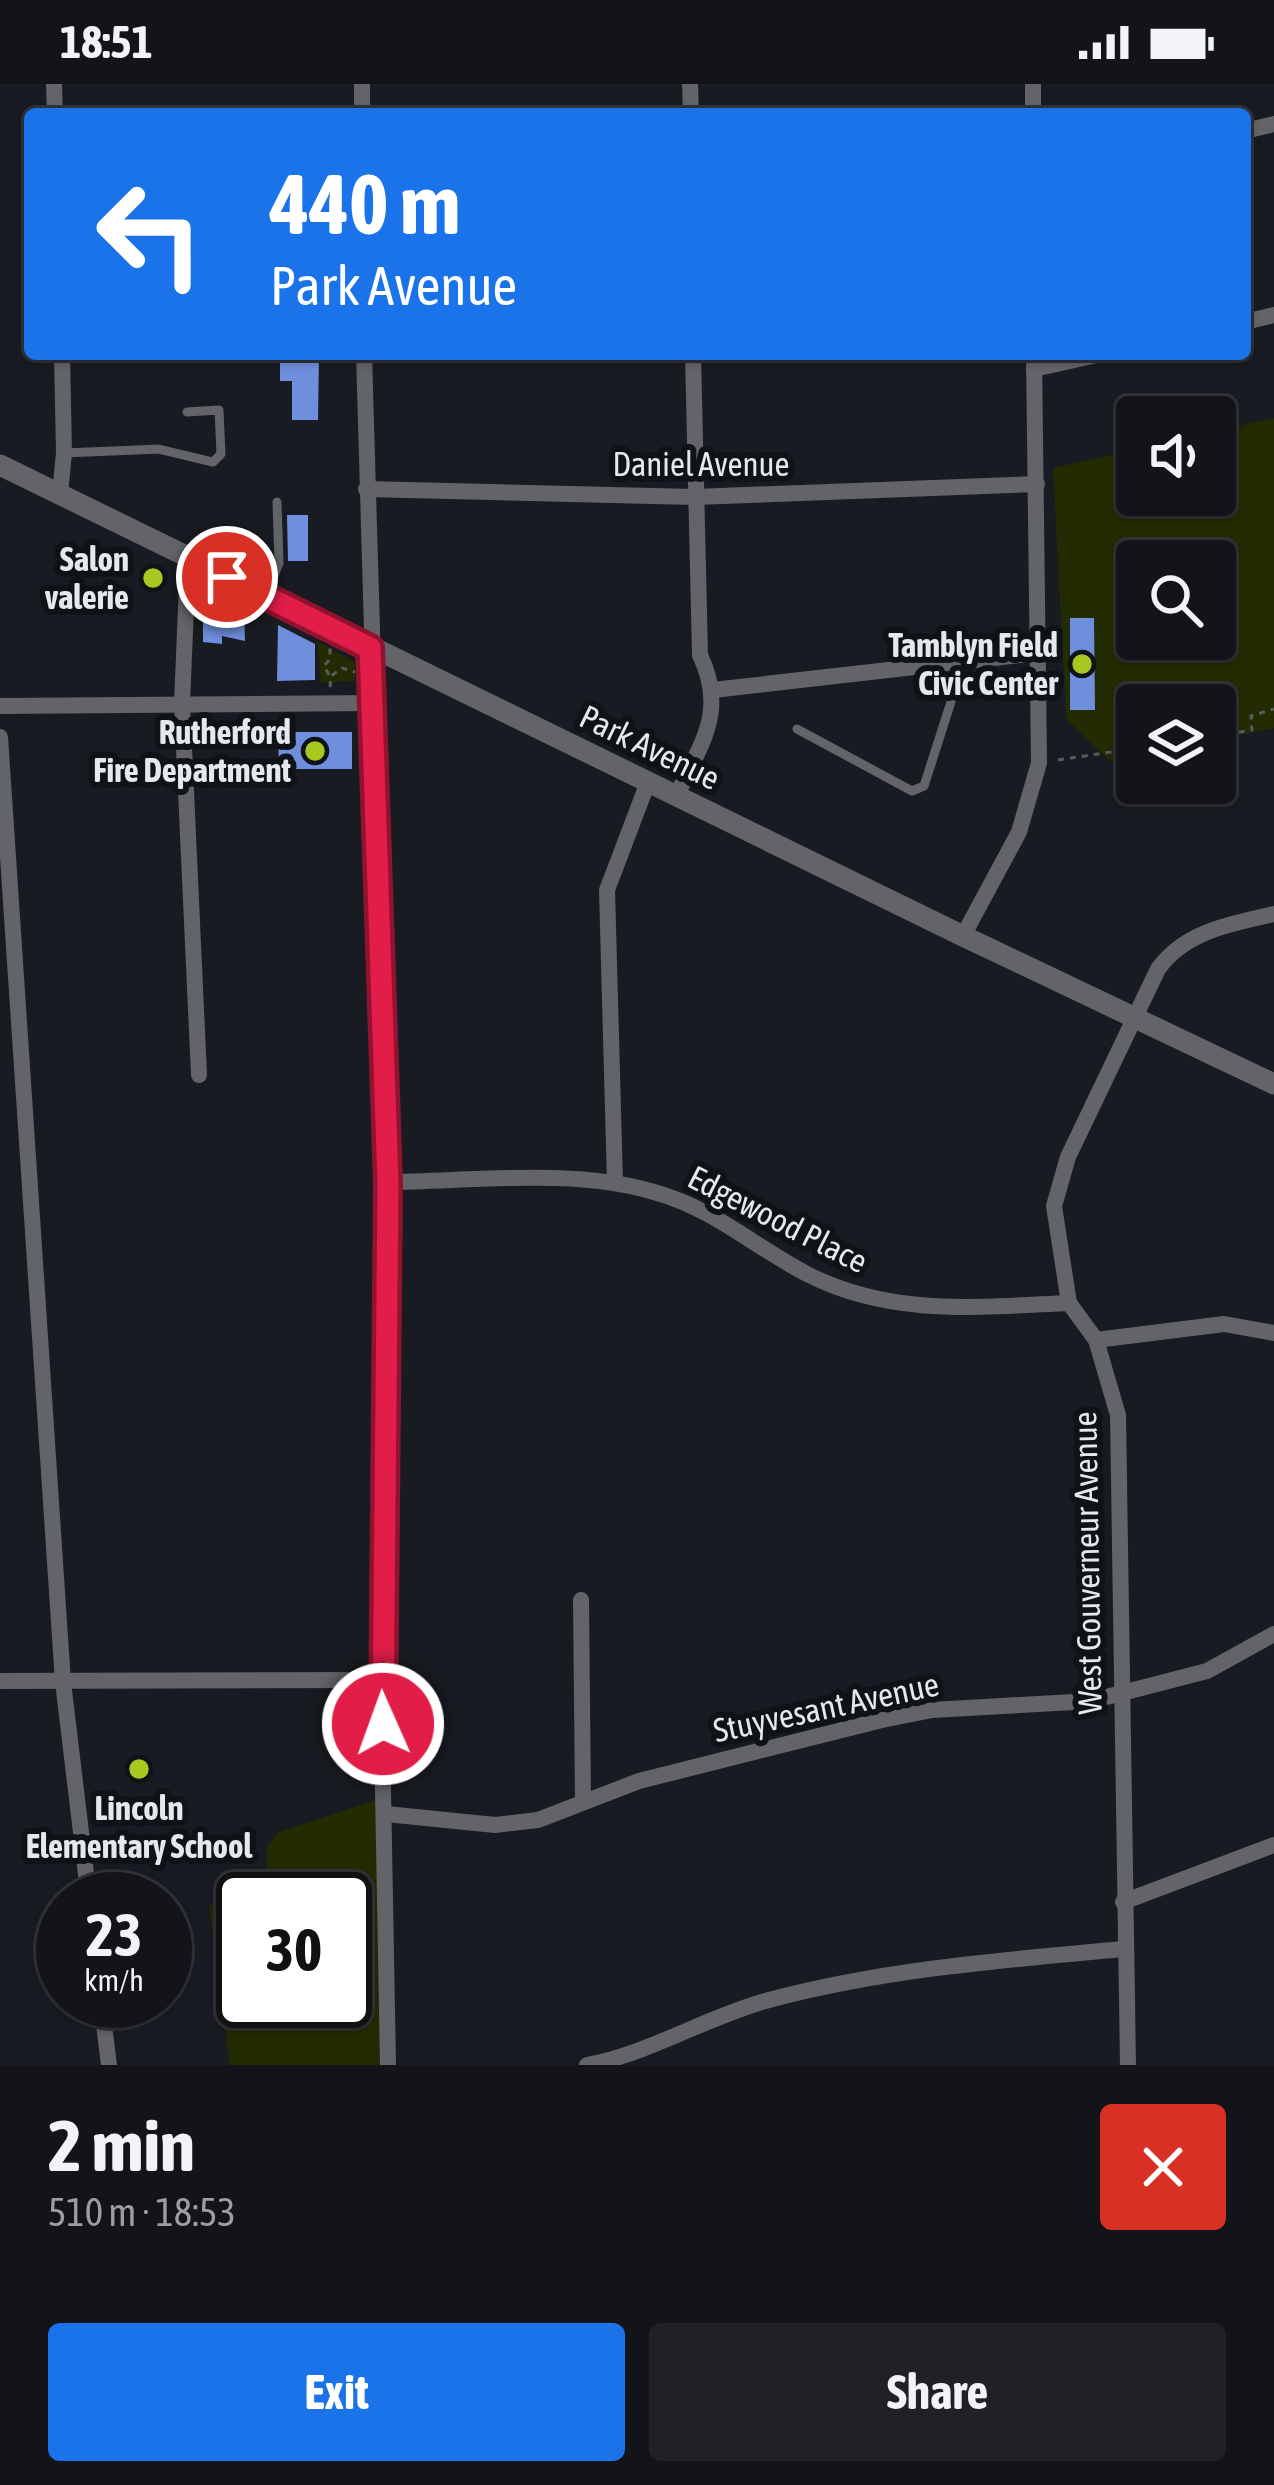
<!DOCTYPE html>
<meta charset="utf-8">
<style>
body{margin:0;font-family:"Asap Condensed",sans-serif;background:#1f2126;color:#f1f3f6;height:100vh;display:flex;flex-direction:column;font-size:45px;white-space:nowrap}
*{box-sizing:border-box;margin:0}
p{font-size:39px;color:#9c9ea2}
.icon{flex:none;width:66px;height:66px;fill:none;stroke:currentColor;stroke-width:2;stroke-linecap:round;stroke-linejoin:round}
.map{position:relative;height:1981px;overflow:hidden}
.drawer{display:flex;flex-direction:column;background:#121419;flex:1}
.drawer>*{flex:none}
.top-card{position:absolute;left:24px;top:24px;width:1227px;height:252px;border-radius:12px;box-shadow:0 3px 9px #0004,0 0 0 3px #313338;background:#1a73e8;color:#fff;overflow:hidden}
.controls{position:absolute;left:1116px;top:312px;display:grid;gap:24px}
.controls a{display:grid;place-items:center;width:120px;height:120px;border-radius:12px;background:#121419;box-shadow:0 3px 9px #0004,0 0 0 3px #313338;font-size:60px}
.speed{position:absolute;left:36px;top:1788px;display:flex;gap:24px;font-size:60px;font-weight:700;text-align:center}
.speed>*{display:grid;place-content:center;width:156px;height:156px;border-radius:50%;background:#121419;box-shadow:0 3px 9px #0004,0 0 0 3px #313338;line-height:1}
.speed small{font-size:30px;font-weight:400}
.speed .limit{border:6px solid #111;border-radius:18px;background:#fff;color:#111}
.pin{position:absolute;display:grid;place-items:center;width:102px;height:102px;color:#fff;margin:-51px;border:6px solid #fff;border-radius:50%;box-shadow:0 3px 12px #0007}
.me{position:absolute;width:132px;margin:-66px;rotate:358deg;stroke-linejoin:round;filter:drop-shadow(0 0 9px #0008)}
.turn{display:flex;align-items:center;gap:42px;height:252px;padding:0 48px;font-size:54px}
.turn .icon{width:156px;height:156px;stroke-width:2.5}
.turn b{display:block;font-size:84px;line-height:102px}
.round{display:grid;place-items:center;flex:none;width:126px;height:126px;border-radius:12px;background:#1f2126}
.head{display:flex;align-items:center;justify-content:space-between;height:204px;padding:0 48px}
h1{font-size:72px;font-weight:700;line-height:90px}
.action{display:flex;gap:24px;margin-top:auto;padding:24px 48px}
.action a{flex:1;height:138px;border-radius:12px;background:#1a73e8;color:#fff;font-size:48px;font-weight:700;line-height:138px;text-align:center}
.action a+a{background:#1f2126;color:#f1f3f6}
.status{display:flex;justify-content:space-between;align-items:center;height:84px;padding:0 60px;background:#121419;direction:ltr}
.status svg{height:33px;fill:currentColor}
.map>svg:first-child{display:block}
.green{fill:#222b01;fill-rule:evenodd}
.building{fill:#6f8fdc}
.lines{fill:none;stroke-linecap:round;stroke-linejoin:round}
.path{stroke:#585b60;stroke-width:3;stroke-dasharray:6 6;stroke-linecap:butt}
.service{stroke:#626467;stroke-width:9}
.minor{stroke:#626467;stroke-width:16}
.tertiary{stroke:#626467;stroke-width:21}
.route-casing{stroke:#92132f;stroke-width:30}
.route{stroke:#e11d48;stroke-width:21}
.poi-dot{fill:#a6c821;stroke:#0f1217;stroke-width:4.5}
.labels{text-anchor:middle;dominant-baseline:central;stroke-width:12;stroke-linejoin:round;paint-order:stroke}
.street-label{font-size:33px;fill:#e5e8ec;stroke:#0f1217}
.poi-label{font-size:33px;font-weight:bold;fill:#e5e8ec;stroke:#0f1217;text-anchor:end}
</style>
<div class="status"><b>18:51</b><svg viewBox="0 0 49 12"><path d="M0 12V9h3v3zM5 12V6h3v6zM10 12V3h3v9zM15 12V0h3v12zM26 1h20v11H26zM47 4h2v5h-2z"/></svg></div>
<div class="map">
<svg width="1274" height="1981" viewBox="0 0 1274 1981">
<rect width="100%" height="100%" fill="#181b21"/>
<g class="green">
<path d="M1274 334V644L1215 656V621H1137V673L1111 678 1066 635 1053 384 1137 365V411H1215V347ZM1137 477H1215V555H1137Z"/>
<path d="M317 557 355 578V597L321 599Z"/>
<path d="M382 1714 381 1981H230L209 1821 243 1817V1917H345V1815H266L267 1763 278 1748Z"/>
</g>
<g class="building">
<path d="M280 270H319L318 336H292V297H280Z"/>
<path d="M287 431H308V477H288Z"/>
<path d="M203 508 244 524 245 557 222 552V560L203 558Z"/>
<path d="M1070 534H1094L1095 626H1070Z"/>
<path d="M278 541 315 560V596L277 597Z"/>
<path d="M278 648H352V685H279Z"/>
</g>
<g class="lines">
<g class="path">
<path d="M329 591 324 582 330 575V564"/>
<path d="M330 603 331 592 342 584 355 588"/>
<path d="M1215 652 1252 646 1251 632 1274 625"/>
<path d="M1058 676 1137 664"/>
</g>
<g class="service">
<path d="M64 369 159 365 213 378 221 370 219 326 187 328"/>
<path d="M266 512 279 479 277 418"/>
<path d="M797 645 912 707 924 702 958 596V579"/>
</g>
<g class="minor">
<path d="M54 0 55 30"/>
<path d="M362 0V30"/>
<path d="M690 0 691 30"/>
<path d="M1033 30V0"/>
<path d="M1245 47 1274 40"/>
<path d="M1245 238 1274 231"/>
<path d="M364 270 388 1098 381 1596 388 1981"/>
<path d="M1034 285 1101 270"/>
<path d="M366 405 695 413 1037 400"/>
<path d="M60 410 64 369 62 270"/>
<path d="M188 474 182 620 199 991"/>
<path d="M713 606 1038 569"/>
<path d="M0 622 374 619"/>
<path d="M0 653 63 1598 89 1815"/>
<path d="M677 711C701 659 727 628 700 571L693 270"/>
<path d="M963 852 1019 748 1039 679 1034 270"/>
<path d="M388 1098C472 1097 575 1084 654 1108 715 1125 753 1162 807 1190 890 1233 979 1223 1069 1219"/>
<path d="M615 1099 607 806 648 698"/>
<path d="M1096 1256 1224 1240 1274 1249"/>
<path d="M581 1516 583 1718"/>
<path d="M0 1597 381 1596"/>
<path d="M386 1730 495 1741 538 1736 639 1697 882 1636 932 1626 1091 1617 1207 1587 1274 1550"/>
<path d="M1123 1818 1274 1761"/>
<path d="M101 1917 109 1981"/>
<path d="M587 1981C651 1969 706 1933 769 1916 885 1885 1004 1876 1123 1865"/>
<path d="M1128 1981 1118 1331 1096 1256 1069 1219 1054 1122 1068 1073 1158 885C1185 847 1231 840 1274 830"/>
</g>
<path class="tertiary" d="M0 381 963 852 1274 1000"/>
</g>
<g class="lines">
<g class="route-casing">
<path id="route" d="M227 493 370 564 388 1099 383 1640"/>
</g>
<use href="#route" class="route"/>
</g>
<g class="poi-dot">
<circle cx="153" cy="494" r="12"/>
<circle cx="1082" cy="580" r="12"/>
<circle cx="315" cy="667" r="12"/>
<circle cx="139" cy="1685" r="12"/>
</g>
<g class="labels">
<g class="street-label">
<text x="701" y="380">Daniel Avenue</text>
<text transform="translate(650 663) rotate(26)">Park Avenue</text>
<text transform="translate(778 1135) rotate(27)">Edgewood Place</text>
<text transform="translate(1087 1479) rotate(-91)">West Gouverneur Avenue</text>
<text transform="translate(826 1623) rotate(-12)">Stuyvesant Avenue</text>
</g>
<g class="poi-label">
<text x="129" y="475">Salon<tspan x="129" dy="38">valerie</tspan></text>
<text x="1058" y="561">Tamblyn Field<tspan x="1058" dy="38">Civic Center</tspan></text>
<text x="291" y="648">Rutherford<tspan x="291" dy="38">Fire Department</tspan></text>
<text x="139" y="1724" text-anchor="middle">Lincoln<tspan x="139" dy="38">Elementary School</tspan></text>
</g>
</g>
</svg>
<div class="controls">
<a><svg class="icon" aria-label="sound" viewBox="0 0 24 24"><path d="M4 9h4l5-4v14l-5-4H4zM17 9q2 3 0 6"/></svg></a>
<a><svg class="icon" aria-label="search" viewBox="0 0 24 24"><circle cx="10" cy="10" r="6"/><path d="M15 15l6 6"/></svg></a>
<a><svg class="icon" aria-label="layers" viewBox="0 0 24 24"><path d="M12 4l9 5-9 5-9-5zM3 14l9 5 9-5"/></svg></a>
</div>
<div class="speed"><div>23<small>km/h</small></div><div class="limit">30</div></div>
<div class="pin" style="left:227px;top:493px;background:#d93025"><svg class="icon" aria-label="arrive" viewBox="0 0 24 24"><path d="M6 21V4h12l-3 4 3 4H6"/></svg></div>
<svg class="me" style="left:383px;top:1640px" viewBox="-20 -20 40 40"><circle r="17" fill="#e11d48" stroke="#fff" stroke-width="3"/><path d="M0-11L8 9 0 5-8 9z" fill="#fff"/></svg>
<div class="top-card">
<div class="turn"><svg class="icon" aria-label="left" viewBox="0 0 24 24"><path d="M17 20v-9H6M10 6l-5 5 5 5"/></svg><div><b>440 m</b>Park Avenue</div></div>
</div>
</div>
<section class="drawer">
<div class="head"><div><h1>2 min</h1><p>510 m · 18:53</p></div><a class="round" style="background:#d93025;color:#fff"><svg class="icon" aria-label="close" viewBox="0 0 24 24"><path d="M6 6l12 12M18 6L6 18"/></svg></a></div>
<div class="action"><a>Exit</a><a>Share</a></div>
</section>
